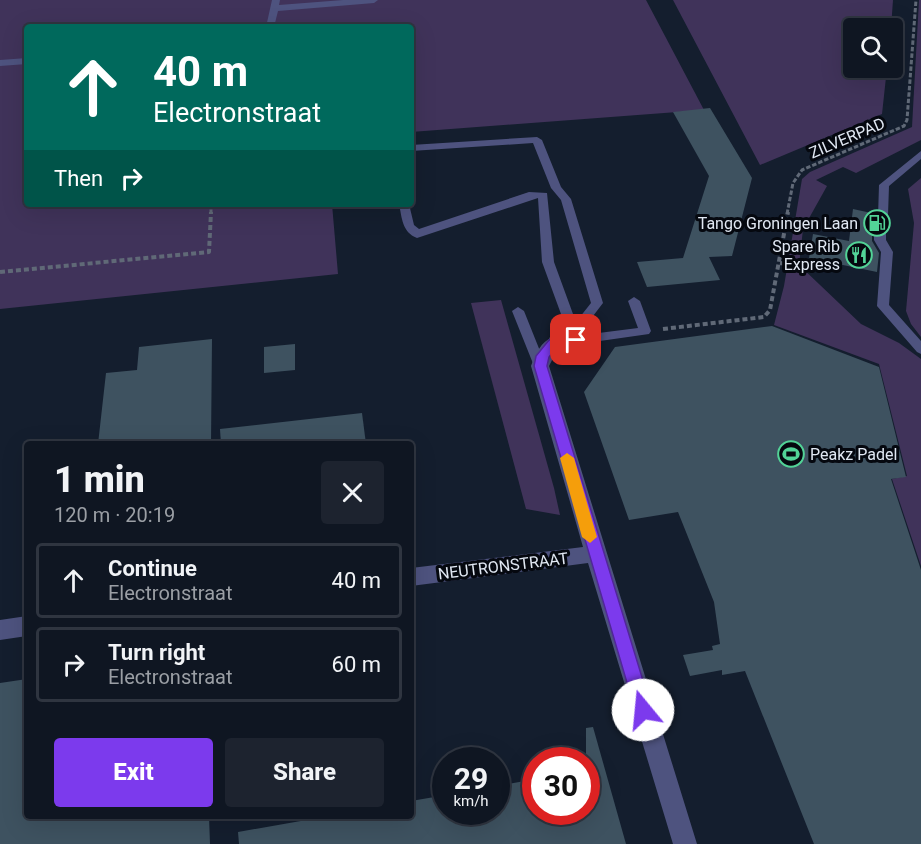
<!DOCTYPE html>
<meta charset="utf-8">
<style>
body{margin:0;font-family:Roboto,sans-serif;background:#1d232f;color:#f1f3f6;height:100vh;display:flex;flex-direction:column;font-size:22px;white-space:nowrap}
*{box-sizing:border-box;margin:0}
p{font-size:20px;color:#9b9fa5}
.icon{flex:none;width:33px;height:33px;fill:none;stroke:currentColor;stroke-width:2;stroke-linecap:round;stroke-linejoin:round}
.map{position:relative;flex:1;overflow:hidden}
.side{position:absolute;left:24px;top:441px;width:390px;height:378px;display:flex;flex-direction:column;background:#0f1622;border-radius:6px;box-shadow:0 6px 24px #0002,0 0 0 2px #2f3540}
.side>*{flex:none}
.hud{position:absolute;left:24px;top:24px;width:390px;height:183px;border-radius:6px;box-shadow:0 6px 24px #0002,0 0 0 2px #2f3540;background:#00695c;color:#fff;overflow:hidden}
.buttons{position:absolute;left:843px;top:18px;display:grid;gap:12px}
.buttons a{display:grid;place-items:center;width:60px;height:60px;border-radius:6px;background:#0f1622;box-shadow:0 6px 24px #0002,0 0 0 2px #2f3540;font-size:30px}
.speed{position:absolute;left:432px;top:747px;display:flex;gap:12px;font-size:30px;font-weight:700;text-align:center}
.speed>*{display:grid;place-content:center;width:78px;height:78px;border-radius:50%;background:#0f1622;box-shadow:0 6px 24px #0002,0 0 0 2px #2f3540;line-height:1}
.speed small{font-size:15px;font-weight:400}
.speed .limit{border:9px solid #d22;background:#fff;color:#111}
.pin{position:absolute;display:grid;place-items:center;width:51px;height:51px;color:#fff;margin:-26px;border-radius:12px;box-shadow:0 3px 9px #0006}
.me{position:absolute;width:66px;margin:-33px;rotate:343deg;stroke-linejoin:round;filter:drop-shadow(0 0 4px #0008)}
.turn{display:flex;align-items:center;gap:21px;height:126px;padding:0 30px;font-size:27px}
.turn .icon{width:78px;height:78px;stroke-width:2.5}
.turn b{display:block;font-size:42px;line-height:51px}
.then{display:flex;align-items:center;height:57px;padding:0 30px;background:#0003;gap:12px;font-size:22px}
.round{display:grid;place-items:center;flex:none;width:63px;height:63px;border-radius:6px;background:#1d232f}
.summary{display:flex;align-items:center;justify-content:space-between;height:102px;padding:0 30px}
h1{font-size:36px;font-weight:800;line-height:45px}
.button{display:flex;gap:12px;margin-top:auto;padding:12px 30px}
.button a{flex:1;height:69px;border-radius:6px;background:#7c3aed;color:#fff;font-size:24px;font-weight:800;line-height:69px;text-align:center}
.button a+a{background:#1d232f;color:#f1f3f6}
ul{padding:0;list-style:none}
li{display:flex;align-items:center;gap:18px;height:75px;margin:0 12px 9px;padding:0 18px;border:3px solid #2f3540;border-radius:6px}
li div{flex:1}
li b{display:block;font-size:22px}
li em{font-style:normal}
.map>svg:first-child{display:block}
.green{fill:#40335a}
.building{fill:#3e5260}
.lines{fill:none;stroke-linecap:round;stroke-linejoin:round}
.path-far1{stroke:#606977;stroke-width:3;stroke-dasharray:4.5 2;stroke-linecap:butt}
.path{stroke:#606977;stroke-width:4;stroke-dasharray:5 3;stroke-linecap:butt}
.lane{fill:#4e537f;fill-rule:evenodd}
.street{fill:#4e537f;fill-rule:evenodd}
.route{fill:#7c3aed;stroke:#51269a;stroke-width:1.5}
.slow{fill:#f59e0b}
.labels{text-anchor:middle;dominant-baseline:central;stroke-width:6;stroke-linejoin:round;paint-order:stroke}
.street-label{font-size:16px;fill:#e1e8f3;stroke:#05080f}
.poi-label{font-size:16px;fill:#e1e8f3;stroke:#05080f;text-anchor:end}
</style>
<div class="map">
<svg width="921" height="844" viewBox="0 0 921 844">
<rect width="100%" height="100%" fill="#141e2e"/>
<g class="green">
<path d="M0 0H646L704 110 411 132V27H27V204H332L338 274 0 309Z"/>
<path d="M673 0H893L891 28H854V68H887L882 114 760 165Z"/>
<path d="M919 0H921V140L856 173 843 167 816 180 827 186 803 229 799 265 861 324 899 343 921 359V566L892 479 907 476 879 364 774 325 784 286 802 179 810 172 912 127Z"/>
<path d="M921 178V337L911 324 906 311 914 223 908 189Z"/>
<path d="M501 300 554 488 560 515 526 509 471 303Z"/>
</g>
<g class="building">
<path d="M710 108 752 178 732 256 709 257 720 280 647 287 637 262 683 258 709 176 673 112Z"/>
<path d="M853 209 876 214V218L882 220 881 227 872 233V241L879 253 877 272 809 258 813 234 849 241Z"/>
<path d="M772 326 879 367 906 477 891 479 921 570V844H814L745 671 722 675V670L690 676 683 655 713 650 712 646 720 644 714 602 678 512 629 520 584 392 615 347Z"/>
<path d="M212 339 211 444H98L106 373 137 370 139 347Z"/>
<path d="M295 344V370L264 373V347Z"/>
<path d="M362 413 366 444H221L220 429Z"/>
<path d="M27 679V816H209L210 844H0V683Z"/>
<path d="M593 727 626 844H239L238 832 329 816H411V801L446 795V812H496V786L536 779V812H586V728Z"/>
</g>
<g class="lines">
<g class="path-far1">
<path d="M211 214V204"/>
<path d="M787 214 793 183 802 170 904 126 907 120 916 0"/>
</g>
<g class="path">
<path d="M780 263 815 268"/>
<path d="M0 272 209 252 211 212"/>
<path d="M663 329 764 317 770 310 788 212"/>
</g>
<g class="lane">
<path d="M272 0H280L279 5 343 0H378L374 3 278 11 274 27H266Z"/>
<path d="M27 58V64L0 66V60Z"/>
<path d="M537 137 542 140 561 187 571 199 603 303 580 333 575 336 638 328 628 301 634 297 640 301 651 331 649 334 558 347 549 346 547 343 561 314 542 262 538 198 417 238C402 232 402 218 399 204H409L414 225 419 229 529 192 547 193 554 262 573 314 565 330 572 327 591 303 561 200 551 188 533 143 411 151V145Z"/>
<path d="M921 151V159L889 186 888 215 882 218 878 217 879 185Z"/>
<path d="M880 229 886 233V240L893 252 889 305 921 341V354L917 352 877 306 881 252 874 240V233Z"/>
<path d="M518 307 524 311 546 366 545 369 540 371 534 366 512 311Z"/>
</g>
<g class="street">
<path d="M553 337 561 343 549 366 697 844H673L588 563 411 586V568L583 547 531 366C535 355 541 341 553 337Z"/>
<path d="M27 616V636L0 640V620Z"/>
</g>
</g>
<path class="route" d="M576 336 580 337V343L557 347 549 357 547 366 652 710 649 716 643 718 637 716 635 710 534 366 536 356 549 340Z"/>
<path class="slow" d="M567 453 574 458 597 537 590 543 582 537 560 458Z"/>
<defs>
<g id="fuel-ring" transform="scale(1.35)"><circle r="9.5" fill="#05080f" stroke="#52d397" stroke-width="1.5"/><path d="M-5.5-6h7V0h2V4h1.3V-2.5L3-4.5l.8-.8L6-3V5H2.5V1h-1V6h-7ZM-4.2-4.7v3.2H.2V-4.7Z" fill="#52d397"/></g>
<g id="restaurant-ring" transform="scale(1.35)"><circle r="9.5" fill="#05080f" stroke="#52d397" stroke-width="1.5"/><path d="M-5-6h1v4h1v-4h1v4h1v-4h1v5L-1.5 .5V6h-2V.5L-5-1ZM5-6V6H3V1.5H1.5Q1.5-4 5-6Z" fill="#52d397"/></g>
<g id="stadium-ring" transform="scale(1.35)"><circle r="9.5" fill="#05080f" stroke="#52d397" stroke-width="1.5"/><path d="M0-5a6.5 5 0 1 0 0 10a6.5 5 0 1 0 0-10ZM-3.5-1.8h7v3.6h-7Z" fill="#52d397"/></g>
</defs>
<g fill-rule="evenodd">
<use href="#fuel-ring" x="877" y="223"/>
<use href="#restaurant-ring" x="859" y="255"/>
<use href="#stadium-ring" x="791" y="454"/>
</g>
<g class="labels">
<g class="street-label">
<text transform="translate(847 138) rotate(-23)">ZILVERPAD</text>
<text transform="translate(503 566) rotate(-7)">NEUTRONSTRAAT</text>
</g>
<g class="poi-label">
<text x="858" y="223">Tango Groningen Laan</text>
<text x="840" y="246">Spare Rib<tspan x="840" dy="18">Express</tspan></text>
<text x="810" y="454" text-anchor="start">Peakz Padel</text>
</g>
</g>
</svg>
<div class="buttons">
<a><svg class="icon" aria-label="search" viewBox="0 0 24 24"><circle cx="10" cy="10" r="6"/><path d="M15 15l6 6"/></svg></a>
</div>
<div class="speed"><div>29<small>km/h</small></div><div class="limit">30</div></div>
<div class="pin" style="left:576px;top:340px;background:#d93025"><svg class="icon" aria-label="arrive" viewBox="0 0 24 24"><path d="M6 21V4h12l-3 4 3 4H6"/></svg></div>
<svg class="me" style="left:643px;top:710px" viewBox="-20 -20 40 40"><circle r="19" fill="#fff"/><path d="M0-13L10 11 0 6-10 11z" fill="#7c3aed"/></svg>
<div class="hud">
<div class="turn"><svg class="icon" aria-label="ahead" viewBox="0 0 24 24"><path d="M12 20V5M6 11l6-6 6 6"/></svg><div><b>40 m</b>Electronstraat</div></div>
<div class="then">Then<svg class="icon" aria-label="right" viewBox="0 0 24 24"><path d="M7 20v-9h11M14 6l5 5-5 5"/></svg></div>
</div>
<section class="side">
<div class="summary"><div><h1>1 min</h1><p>120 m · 20:19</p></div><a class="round"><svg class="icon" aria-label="close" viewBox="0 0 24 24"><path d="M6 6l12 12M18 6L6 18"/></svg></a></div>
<ul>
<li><svg class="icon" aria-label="ahead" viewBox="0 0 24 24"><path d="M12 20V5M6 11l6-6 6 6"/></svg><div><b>Continue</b><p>Electronstraat</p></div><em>40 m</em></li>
<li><svg class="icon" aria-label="right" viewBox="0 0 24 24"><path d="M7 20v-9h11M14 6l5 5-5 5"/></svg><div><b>Turn right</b><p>Electronstraat</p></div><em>60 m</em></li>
</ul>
<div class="button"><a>Exit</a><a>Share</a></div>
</section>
</div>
